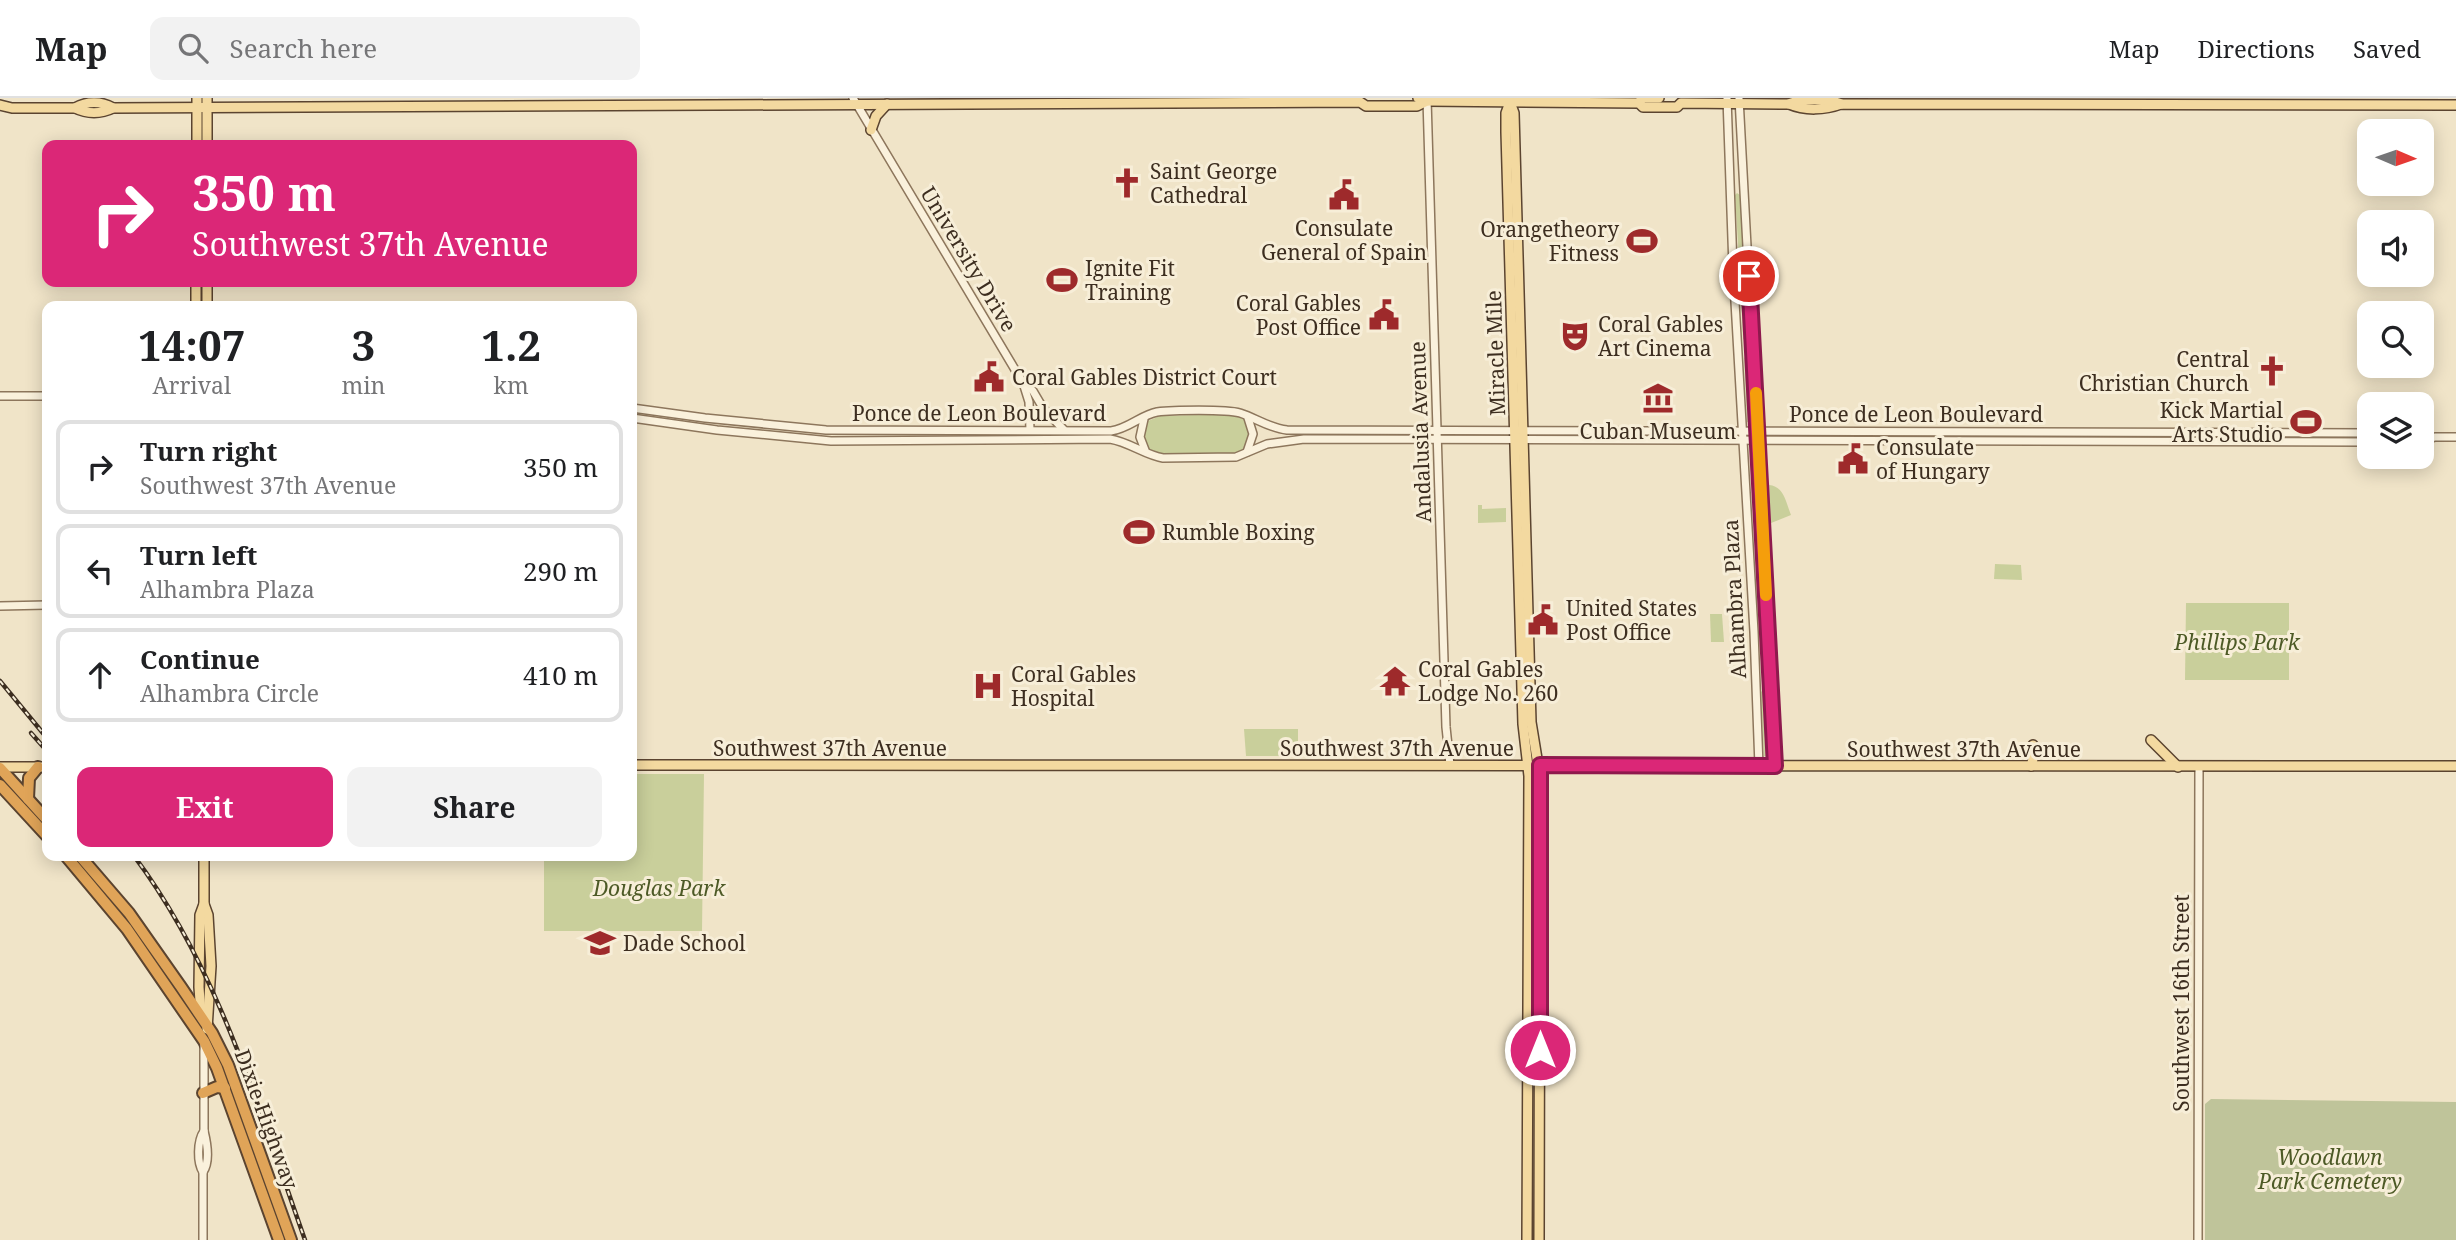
<!DOCTYPE html>
<style>
body{margin:0;font-family:"Noto Serif",serif;background:#f2f2f2;color:#202124;height:100vh;display:flex;flex-direction:column;font-size:26px;white-space:nowrap}
*{box-sizing:border-box;margin:0}
p{font-size:23px;color:#757577}
.icon{flex:none;width:38px;height:38px;fill:none;stroke:currentColor;stroke-width:2;stroke-linecap:round;stroke-linejoin:round}
.map{position:relative;flex:1;overflow:hidden}
.sheet{position:absolute;left:42px;top:203px;width:595px;height:560px;display:flex;flex-direction:column;background:#fff;border-radius:14px;box-shadow:0 4px 18px #0003}
.sheet>*{flex:none}
.banner{position:absolute;left:42px;top:42px;width:595px;height:147px;border-radius:14px;box-shadow:0 4px 18px #0003;background:#db2777;color:#fff;overflow:hidden}
.needle{width:46px;rotate:92deg}
.tools{position:absolute;left:2357px;top:21px;display:grid;gap:14px}
.tools a{display:grid;place-items:center;width:77px;height:77px;border-radius:14px;background:#fff;box-shadow:0 4px 18px #0003;font-size:35px}
.pin{position:absolute;display:grid;place-items:center;width:60px;height:60px;color:#fff;margin:-30px;border:4px solid #fff;border-radius:50%;box-shadow:0 2px 7px #0007}
.me{position:absolute;width:77px;margin:-38px;rotate:0deg;stroke-linejoin:round;filter:drop-shadow(0 0 5px #0008)}
.turn{display:flex;align-items:center;gap:24px;height:147px;padding:0 35px;font-size:32px}
.turn .icon{width:91px;height:91px;stroke-width:2.5}
.turn b{display:block;font-size:49px;line-height:60px}
.eta{display:flex;justify-content:space-evenly;align-items:center;height:119px;text-align:center}
.eta b{font-size:42px;font-weight:700;line-height:49px}
.button{display:flex;gap:14px;margin-top:auto;padding:14px 35px}
.button a{flex:1;height:80px;border-radius:14px;background:#db2777;color:#fff;font-size:28px;font-weight:700;line-height:80px;text-align:center}
.button a+a{background:#f2f2f2;color:#202124}
ul{padding:0;list-style:none}
li{display:flex;align-items:center;gap:21px;height:94px;margin:0 14px 10px;padding:0 21px;border:4px solid #e0e0e0;border-radius:14px}
li div{flex:1}
li b{display:block;font-size:26px}
li em{font-style:normal}
header{display:flex;align-items:center;gap:42px;box-sizing:border-box;height:98px;padding:0 35px;background:#fff;border-bottom:2px solid #e0e0e0}
header strong{font-size:33px}
nav{display:flex;gap:38px;margin-inline-start:auto;font-size:24px}
.search{width:490px;height:63px;background:#f2f2f2;display:flex;align-items:center;gap:18px;box-sizing:border-box;padding:0 24px;border-radius:14px;color:#757577;font-size:26px}
.map>svg:first-child{display:block}
.green{fill:#c9cf9b}
.cemetery{fill:#bfc49a}
.lines{fill:none;stroke-linecap:round;stroke-linejoin:round}
.minor-casing{stroke:#8d765c;stroke-width:10}
.major-casing{stroke:#5b4430;stroke-width:12}
.highway-casing{stroke:#5b4430;stroke-width:14}
.minor{stroke:#faf1dc;stroke-width:7}
.major{stroke:#f3d9a0;stroke-width:9}
.highway{stroke:#e0a458;stroke-width:10}
.rail-casing{stroke:#3d2e20;stroke-width:4.5}
.rail{stroke:#f7eed8;stroke-width:2;stroke-dasharray:5;stroke-linecap:butt}
.route-casing{stroke:#8e194d;stroke-width:18}
.route{stroke:#db2777;stroke-width:12}
.slow{stroke:#f59e0b;stroke-width:12}
.labels{text-anchor:middle;dominant-baseline:central;stroke-width:6;stroke-linejoin:round;paint-order:stroke}
.poi-label{font-size:21px;fill:#3d2e20;stroke:#f7eed8;text-anchor:start}
.street-label{font-size:21px;fill:#3d2e20;stroke:#f7eed8}
.park-label{font-size:21px;font-style:italic;fill:#4d5a26;stroke:#f7eed8}
</style>
<header>
<strong>Map</strong>
<div class="search"><svg class="icon" aria-label="search" viewBox="0 0 24 24"><circle cx="10" cy="10" r="6"/><path d="M15 15l6 6"/></svg>Search here</div>
<nav><a>Map</a><a>Directions</a><a>Saved</a></nav>
</header>
<div class="map">
<svg width="2456" height="1142" viewBox="0 0 2456 1142">
<rect width="100%" height="100%" fill="#f0e4c8"/>
<g class="green">
<path d="M1737 95 1740 97 1744 161H1739L1735 97Z"/>
<path d="M1740 177H1745L1748 241 1746 243 1743 241Z"/>
<path d="M1746 258 1749 259 1752 324H1747L1744 260Z"/>
<path d="M1234 316C1255 323 1255 352 1234 357H1159L1147 350 1142 337 1148 323 1160 318Z"/>
<path d="M1769 387C1784 388 1786 405 1791 417L1771 425 1767 397 1764 395Z"/>
<path d="M1478 407H1482V411L1506 410V424L1478 425Z"/>
<path d="M1995 466 2021 467 2022 482 1994 481Z"/>
<path d="M2186 505H2289V582H2185Z"/>
<path d="M1710 516H1722L1724 544H1711Z"/>
<path d="M1763 592 1766 594 1769 658H1764L1761 594Z"/>
<path d="M1244 631H1298V658H1246Z"/>
<path d="M632 676H704L702 833H544V758H632Z"/>
</g>
<path class="cemetery" d="M2211 1001 2456 1004V1142H2205V1006Z"/>
<g class="lines">
<g class="minor-casing">
<g id="minor">
<path d="M853 0 1023 285 1033 293 1043 310 1064 332"/>
<path d="M1727 0 1733 169 1754 534 1759 668"/>
<path d="M1739 0 1775 668"/>
<path d="M1427 1 1446 629 1450 667"/>
<path d="M1024 288 1029 304 1030 332"/>
<path d="M0 298H47"/>
<path d="M632 310 705 320 826 332 1111 333C1128 331 1141 317 1157 314 1172 312 1226 311 1240 315 1256 320 1269 330 1287 332L2370 335"/>
<path d="M632 320 717 332 831 343 1110 341C1129 344 1145 357 1163 360L1236 359 1267 346 1304 341 2370 344"/>
<path d="M1144 321 1140 339 1145 352"/>
<path d="M2422 343 2435 339H2456"/>
<path d="M1247 354 1253 336 1248 320"/>
<path d="M0 508 47 507"/>
<path d="M203 1074C197 1065 197 1043 204 1033"/>
<path d="M203 1142V1074C210 1064 207 1045 204 1033V947"/>
<path d="M2198 1142 2199 669"/>
</g>
</g>
<g class="major-casing">
<g id="major">
<path d="M1418 0 1427 3 1639 5 1643 9H1677L1681 5 1789 6C1805 13 1825 12 1841 6L2456 7"/>
<path d="M1510 4 1514 15 1531 624 1540 679 1539 1142"/>
<path d="M1510 4 1506 15V34L1523 626 1529 678 1527 1142"/>
<path d="M1639 5 1642 0H1659"/>
<path d="M1789 6C1803 0 1827 0 1841 6"/>
<path d="M0 7 12 10H75C87 16 101 16 113 10L1360 4 1366 8H1417L1427 3"/>
<path d="M75 10C87 3 101 3 113 10"/>
<path d="M871 32 876 18 887 6"/>
<path d="M197 47V0"/>
<path d="M207 47V0"/>
<path d="M196 184V208"/>
<path d="M207 184V208"/>
<path d="M2151 642 2178 669"/>
<path d="M632 667 2456 668"/>
<path d="M2031 668 2035 654 2033 647"/>
<path d="M0 669H47"/>
<path d="M204 758V806L208 817 211 868 207 931"/>
<path d="M201 917 199 889 200 817 204 806"/>
</g>
</g>
<g class="highway-casing">
<g id="highway">
<path d="M0 670 47 722"/>
<path d="M0 687 47 738"/>
<path d="M28 701 29 680 38 669"/>
<path d="M66 758 127 831 204 943 217 970 279 1142"/>
<path d="M80 758 129 815 181 889 212 935 228 967 291 1142"/>
<path d="M203 995 217 989 225 990"/>
</g>
</g>
<use href="#minor" class="minor"/>
<use href="#major" class="major"/>
<use href="#highway" class="highway"/>
<g class="rail-casing">
<g id="rail">
<path d="M0 583 47 640"/>
<path d="M31 635 47 653"/>
<path d="M134 758C219 871 258 1010 305 1142"/>
</g>
</g>
<use href="#rail" class="rail"/>
</g>
<g class="lines">
<g class="route-casing">
<path id="route" d="M1540 952V667L1775 668 1749 178"/>
</g>
<use href="#route" class="route"/>
<path class="slow" d="M1756 295 1766 497"/>
</g>
<defs>
<g id="church-bare" transform="scale(2.415)"><path d="M-1.2-6h2.4v3.5h3.3v2.4h-3.3V6h-2.4V-.1h-3.3v-2.4h3.3Z" fill="#9e2a2b" stroke="#f7eed8" stroke-width="2.5" paint-order="stroke"/></g>
<g id="civic-bare" transform="scale(2.415)"><path d="M-.6-6.5H3V-4.5H.6V-3L4-1V1h2V6H-6V1h2V-1L-.6-3ZM-1.2 2.5V6h2.4V2.5Z" fill="#9e2a2b" stroke="#f7eed8" stroke-width="2.5" paint-order="stroke"/></g>
<g id="stadium-bare" transform="scale(2.415)"><path d="M0-5a6.5 5 0 1 0 0 10a6.5 5 0 1 0 0-10ZM-3.5-1.8h7v3.6h-7Z" fill="#9e2a2b" stroke="#f7eed8" stroke-width="2.5" paint-order="stroke"/></g>
<g id="theatre-bare" transform="scale(2.415)"><path d="M-5-5.5Q0-4 5-5.5V0Q5 5 0 6Q-5 5-5 0ZM-3.3-2.5H-1v1.5H-3.3ZM1-2.5H3.3v1.5H1ZM-2.8 1Q0 5.5 2.8 1Z" fill="#9e2a2b" stroke="#f7eed8" stroke-width="2.5" paint-order="stroke"/></g>
<g id="museum-bare" transform="scale(2.415)"><path d="M0-6L6-3V-2H-6V-3ZM-5-1h2V3h-2ZM-1-1h2V3h-2ZM3-1h2V3H3ZM-6 4H6V6H-6Z" fill="#9e2a2b" stroke="#f7eed8" stroke-width="2.5" paint-order="stroke"/></g>
<g id="temple-bare" transform="scale(2.415)"><path d="M0-6L5-2H3V0L6.5 2.5H4V6H1.5V3h-3V6H-4V2.5H-6.5L-3 0V-2H-5Z" fill="#9e2a2b" stroke="#f7eed8" stroke-width="2.5" paint-order="stroke"/></g>
<g id="hospital-bare" transform="scale(2.415)"><path d="M-5-5h3v3.5h4V-5h3V5h-3V1.5h-4V5h-3Z" fill="#9e2a2b" stroke="#f7eed8" stroke-width="2.5" paint-order="stroke"/></g>
<g id="school-bare" transform="scale(2.415)"><path d="M0-5L7-2L0 1L-7-2ZM-4 1L0 2.5L4 1V4Q0 6-4 4Z" fill="#9e2a2b" stroke="#f7eed8" stroke-width="2.5" paint-order="stroke"/></g>
</defs>
<g fill-rule="evenodd">
<use href="#church-bare" x="1127" y="85"/>
<use href="#civic-bare" x="1344" y="97"/>
<use href="#stadium-bare" x="1642" y="143"/>
<use href="#stadium-bare" x="1062" y="182"/>
<use href="#civic-bare" x="1384" y="217"/>
<use href="#theatre-bare" x="1575" y="238"/>
<use href="#church-bare" x="2272" y="273"/>
<use href="#civic-bare" x="989" y="279"/>
<use href="#museum-bare" x="1658" y="300"/>
<use href="#stadium-bare" x="2306" y="324"/>
<use href="#civic-bare" x="1853" y="361"/>
<use href="#stadium-bare" x="1139" y="434"/>
<use href="#civic-bare" x="1543" y="522"/>
<use href="#temple-bare" x="1395" y="583"/>
<use href="#hospital-bare" x="988" y="588"/>
<use href="#school-bare" x="600" y="845"/>
</g>
<g class="labels">
<g class="poi-label">
<text x="1150" y="73">Saint George<tspan x="1150" dy="24">Cathedral</tspan></text>
<text x="1344" y="130" text-anchor="middle">Consulate<tspan x="1344" dy="24">General of Spain</tspan></text>
<text x="1619" y="131" text-anchor="end">Orangetheory<tspan x="1619" dy="24">Fitness</tspan></text>
<text x="1085" y="170">Ignite Fit<tspan x="1085" dy="24">Training</tspan></text>
<text x="1361" y="205" text-anchor="end">Coral Gables<tspan x="1361" dy="24">Post Office</tspan></text>
<text x="1598" y="226">Coral Gables<tspan x="1598" dy="24">Art Cinema</tspan></text>
<text x="2249" y="261" text-anchor="end">Central<tspan x="2249" dy="24">Christian Church</tspan></text>
<text x="1012" y="279">Coral Gables District Court</text>
<text x="2283" y="312" text-anchor="end">Kick Martial<tspan x="2283" dy="24">Arts Studio</tspan></text>
<text x="1658" y="333" text-anchor="middle">Cuban Museum</text>
<text x="1876" y="349">Consulate<tspan x="1876" dy="24">of Hungary</tspan></text>
<text x="1162" y="434">Rumble Boxing</text>
<text x="1566" y="510">United States<tspan x="1566" dy="24">Post Office</tspan></text>
<text x="1418" y="571">Coral Gables<tspan x="1418" dy="24">Lodge No. 260</tspan></text>
<text x="1011" y="576">Coral Gables<tspan x="1011" dy="24">Hospital</tspan></text>
<text x="623" y="845">Dade School</text>
</g>
<g class="street-label">
<text transform="translate(969 161) rotate(59)">University Drive</text>
<text transform="translate(1495 255) rotate(-92)">Miracle Mile</text>
<text x="979" y="315">Ponce de Leon Boulevard</text>
<text x="1916" y="316">Ponce de Leon Boulevard</text>
<text transform="translate(1420 334) rotate(-92)">Andalusia Avenue</text>
<text transform="translate(1734 501) rotate(-93)">Alhambra Plaza</text>
<text x="830" y="650">Southwest 37th Avenue</text>
<text x="1397" y="650">Southwest 37th Avenue</text>
<text x="1964" y="651">Southwest 37th Avenue</text>
<text transform="translate(2181 905) rotate(-90)">Southwest 16th Street</text>
<text transform="translate(267 1021) rotate(70)">Dixie Highway</text>
</g>
<g class="park-label">
<text x="2237" y="544">Phillips Park</text>
<text x="659" y="790">Douglas Park</text>
<text x="2330" y="1059">Woodlawn<tspan x="2330" dy="24">Park Cemetery</tspan></text>
</g>
</g>
</svg>
<div class="tools">
<a><svg class="needle" viewBox="-14 -14 28 28"><path d="M0-13l5 13h-10z" fill="#e53935"/><path d="M0 13l5-13h-10z" fill="#757577"/></svg></a>
<a><svg class="icon" aria-label="sound" viewBox="0 0 24 24"><path d="M4 9h4l5-4v14l-5-4H4zM17 9q2 3 0 6"/></svg></a>
<a><svg class="icon" aria-label="search" viewBox="0 0 24 24"><circle cx="10" cy="10" r="6"/><path d="M15 15l6 6"/></svg></a>
<a><svg class="icon" aria-label="layers" viewBox="0 0 24 24"><path d="M12 4l9 5-9 5-9-5zM3 14l9 5 9-5"/></svg></a>
</div>
<div class="pin" style="left:1749px;top:178px;background:#d93025"><svg class="icon" aria-label="arrive" viewBox="0 0 24 24"><path d="M6 21V4h12l-3 4 3 4H6"/></svg></div>
<svg class="me" style="left:1540px;top:952px" viewBox="-20 -20 40 40"><circle r="17" fill="#db2777" stroke="#fff" stroke-width="3"/><path d="M0-11L8 9 0 5-8 9z" fill="#fff"/></svg>
<div class="banner">
<div class="turn"><svg class="icon" aria-label="right" viewBox="0 0 24 24"><path d="M7 20v-9h11M14 6l5 5-5 5"/></svg><div><b>350 m</b>Southwest 37th Avenue</div></div>
</div>
<section class="sheet">
<div class="eta">
<div><b>14:07</b><p>Arrival</p></div>
<div><b>3</b><p>min</p></div>
<div><b>1.2</b><p>km</p></div>
</div>
<ul>
<li><svg class="icon" aria-label="right" viewBox="0 0 24 24"><path d="M7 20v-9h11M14 6l5 5-5 5"/></svg><div><b>Turn right</b><p>Southwest 37th Avenue</p></div><em>350 m</em></li>
<li><svg class="icon" aria-label="left" viewBox="0 0 24 24"><path d="M17 20v-9H6M10 6l-5 5 5 5"/></svg><div><b>Turn left</b><p>Alhambra Plaza</p></div><em>290 m</em></li>
<li><svg class="icon" aria-label="ahead" viewBox="0 0 24 24"><path d="M12 20V5M6 11l6-6 6 6"/></svg><div><b>Continue</b><p>Alhambra Circle</p></div><em>410 m</em></li>
</ul>
<div class="button"><a>Exit</a><a>Share</a></div>
</section>
</div>
